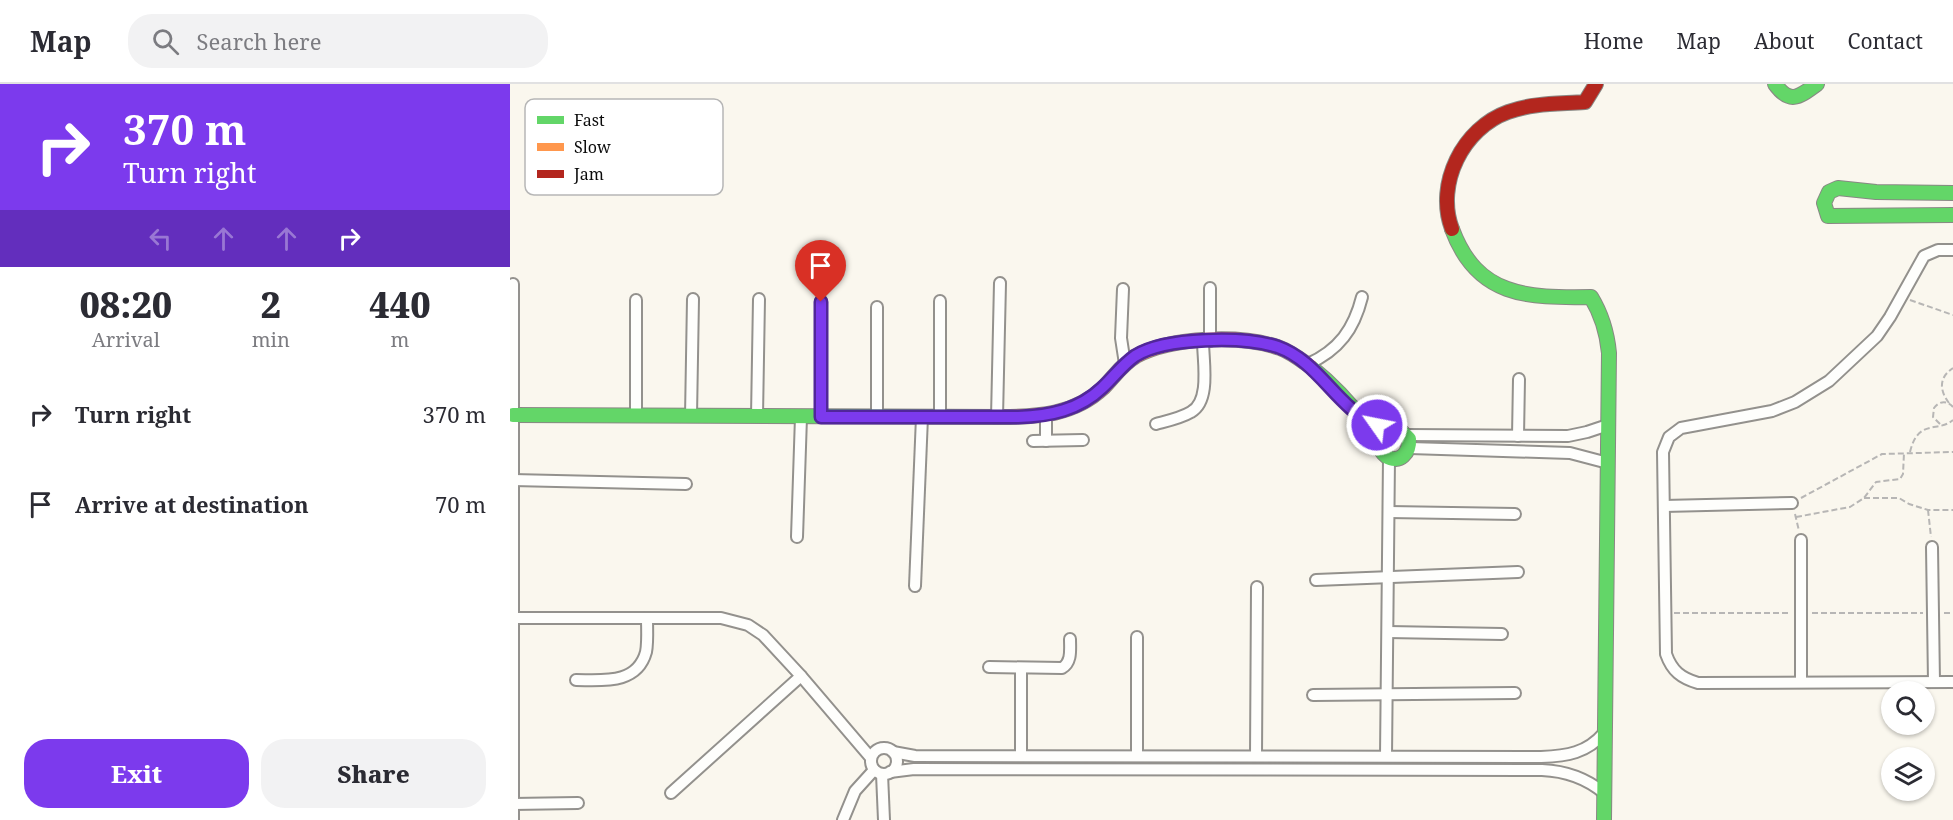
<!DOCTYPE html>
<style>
body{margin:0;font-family:"Noto Serif",serif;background:#f2f2f3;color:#2b2b33;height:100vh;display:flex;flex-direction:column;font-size:22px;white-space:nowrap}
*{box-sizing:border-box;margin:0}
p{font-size:20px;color:#7c7c81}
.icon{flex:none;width:33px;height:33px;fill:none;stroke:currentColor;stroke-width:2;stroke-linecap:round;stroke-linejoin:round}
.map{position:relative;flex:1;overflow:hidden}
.drawer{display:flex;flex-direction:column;background:#fff;width:510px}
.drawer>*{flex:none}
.hud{background:#7c3aed;color:#fff;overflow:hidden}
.controls{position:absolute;left:1371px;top:597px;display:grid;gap:12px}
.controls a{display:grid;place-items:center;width:54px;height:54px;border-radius:50%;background:#fff;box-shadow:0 2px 4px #0004;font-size:30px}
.pin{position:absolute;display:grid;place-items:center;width:51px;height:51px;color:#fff;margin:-62px -26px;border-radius:50% 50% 50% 0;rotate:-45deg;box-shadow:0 0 6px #0007}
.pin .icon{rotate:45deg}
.me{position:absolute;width:66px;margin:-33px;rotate:303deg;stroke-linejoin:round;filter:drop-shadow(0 0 4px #0008)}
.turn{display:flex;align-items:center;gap:21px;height:126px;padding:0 24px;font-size:27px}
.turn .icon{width:78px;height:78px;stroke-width:2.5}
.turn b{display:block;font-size:42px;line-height:51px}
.lanes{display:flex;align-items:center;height:57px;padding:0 24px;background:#0003;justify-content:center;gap:30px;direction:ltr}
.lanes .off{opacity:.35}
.eta{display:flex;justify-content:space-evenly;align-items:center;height:102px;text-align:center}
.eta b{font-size:36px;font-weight:800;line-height:42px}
.button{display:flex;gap:12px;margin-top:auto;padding:12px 24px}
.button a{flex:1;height:69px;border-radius:24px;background:#7c3aed;color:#fff;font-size:24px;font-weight:800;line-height:69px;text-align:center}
.button a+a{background:#f2f2f3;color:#2b2b33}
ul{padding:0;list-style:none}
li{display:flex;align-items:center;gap:18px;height:90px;padding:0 24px}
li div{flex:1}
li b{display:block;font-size:22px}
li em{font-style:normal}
header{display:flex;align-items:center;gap:36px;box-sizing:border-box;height:84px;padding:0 30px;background:#fff;border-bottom:2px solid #e1e1e2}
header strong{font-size:28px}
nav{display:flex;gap:33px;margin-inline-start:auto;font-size:21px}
.search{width:420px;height:54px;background:#f2f2f3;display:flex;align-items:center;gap:15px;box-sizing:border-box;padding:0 21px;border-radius:24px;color:#7c7c81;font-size:22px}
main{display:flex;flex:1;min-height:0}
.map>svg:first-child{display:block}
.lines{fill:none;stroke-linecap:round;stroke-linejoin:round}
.street-casing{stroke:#93918d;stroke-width:14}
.fast-casing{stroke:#898884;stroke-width:16}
.slow-casing{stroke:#898884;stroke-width:16}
.jam-casing{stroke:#898884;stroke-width:16}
.path{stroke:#b7b6b5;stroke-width:2;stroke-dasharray:6 3;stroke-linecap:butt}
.street{stroke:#fefefc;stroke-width:10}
.fast{stroke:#63d668;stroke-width:14}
.slow{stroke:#ff974d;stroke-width:14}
.jam{stroke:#b3261e;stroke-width:14}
.route-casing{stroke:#51269a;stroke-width:15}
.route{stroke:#7c3aed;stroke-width:10}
.key{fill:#fff;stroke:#b6b6b6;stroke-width:1.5}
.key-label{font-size:16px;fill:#0b0b0b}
</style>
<header>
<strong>Map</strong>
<div class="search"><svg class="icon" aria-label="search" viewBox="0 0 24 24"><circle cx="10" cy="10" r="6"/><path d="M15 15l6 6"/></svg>Search here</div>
<nav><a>Home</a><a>Map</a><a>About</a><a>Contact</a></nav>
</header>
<main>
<section class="drawer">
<div class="hud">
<div class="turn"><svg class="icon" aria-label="right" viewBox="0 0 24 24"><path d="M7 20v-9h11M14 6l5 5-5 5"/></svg><div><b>370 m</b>Turn right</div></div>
<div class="lanes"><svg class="icon off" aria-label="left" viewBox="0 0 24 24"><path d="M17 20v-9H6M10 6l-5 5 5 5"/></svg><svg class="icon off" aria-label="ahead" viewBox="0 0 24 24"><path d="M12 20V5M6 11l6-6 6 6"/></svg><svg class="icon off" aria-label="ahead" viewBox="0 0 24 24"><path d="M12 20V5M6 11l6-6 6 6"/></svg><svg class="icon" aria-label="right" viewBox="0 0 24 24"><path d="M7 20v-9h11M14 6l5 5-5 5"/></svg></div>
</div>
<div class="eta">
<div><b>08:20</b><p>Arrival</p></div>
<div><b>2</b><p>min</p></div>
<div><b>440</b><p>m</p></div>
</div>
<ul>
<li><svg class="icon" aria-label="right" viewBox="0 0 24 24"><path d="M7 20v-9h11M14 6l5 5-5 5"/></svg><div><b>Turn right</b></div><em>370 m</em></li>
<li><svg class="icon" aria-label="arrive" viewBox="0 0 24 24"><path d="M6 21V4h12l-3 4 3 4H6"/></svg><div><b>Arrive at destination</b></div><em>70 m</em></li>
</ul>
<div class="button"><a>Exit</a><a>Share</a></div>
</section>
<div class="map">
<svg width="1443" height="736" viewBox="0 0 1443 736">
<rect width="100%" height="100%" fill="#faf7ee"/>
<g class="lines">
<g class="street-casing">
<g id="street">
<path d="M1443 166H1428L1414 172 1380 233 1367 252 1319 297 1285 318 1262 327 1171 344 1159 353 1153 368 1156 570C1162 587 1171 594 1188 599L1443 598"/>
<path d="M613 205 611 254 615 280"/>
<path d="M311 217V333"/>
<path d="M430 217V333"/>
<path d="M367 223V333"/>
<path d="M700 257V204"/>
<path d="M798 280C829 266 844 245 852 213"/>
<path d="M536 331V357"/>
<path d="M126 332V216"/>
<path d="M181 332 183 215"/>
<path d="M247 332 249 215"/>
<path d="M487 333 490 199"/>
<path d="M646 340C657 337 671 334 681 328 701 317 693 277 693 257"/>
<path d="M897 351 1058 352 1077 348 1098 341"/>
<path d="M1008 352 1009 295"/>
<path d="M523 357 573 356"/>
<path d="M900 364 1060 369 1098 379"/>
<path d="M3 396 176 400"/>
<path d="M1154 422 1282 419"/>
<path d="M879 428 1005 430"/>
<path d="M287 453 291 333"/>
<path d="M1422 463 1424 598"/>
<path d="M806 496 1008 488"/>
<path d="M405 502 412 333"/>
<path d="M3 534H211L238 541 253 551 291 592 361 674"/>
<path d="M878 548 992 550"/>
<path d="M479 583 552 584C562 578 560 566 560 555"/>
<path d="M66 596C92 596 127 601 136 568 138 558 137 545 137 534"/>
<path d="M1291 597V456"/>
<path d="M803 611 1005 609"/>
<circle cx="374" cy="677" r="13"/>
<path d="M383 668 405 672 1031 673C1057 672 1077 669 1094 649"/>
<path d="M511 671V584"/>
<path d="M627 672V553"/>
<path d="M746 672 747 503"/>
<path d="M876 672 879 374"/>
<path d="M380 688 404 685 1032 686C1056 687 1076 694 1094 709"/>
<path d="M372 690 374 736"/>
<path d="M161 709 291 592"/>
<path d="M3 720 68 719"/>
<path d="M3 736V200"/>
<path d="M333 736 345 707 364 686"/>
</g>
</g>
<g class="fast-casing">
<g id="fast">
<path d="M1265 0C1280 21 1289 13 1307 0"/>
<path d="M1443 109 1366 108 1328 104 1319 108 1314 119 1318 132 1443 131"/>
<path d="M942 145C967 213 1017 214 1081 213 1092 231 1097 248 1099 269L1094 736"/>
<path d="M801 283C821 299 840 319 856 340 863 350 867 365 876 372 890 381 900 368 899 355L890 346H881L873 352 871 364"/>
<path d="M3 331 491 333"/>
</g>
</g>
<g class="slow-casing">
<path id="slow" d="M491 333C528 333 564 331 593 304 604 293 612 280 626 272 662 253 731 250 770 264 781 268 791 276 801 283"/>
</g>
<g class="jam-casing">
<path id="jam" d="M942 145C925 100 953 44 998 28 1022 19 1049 20 1075 18L1086 0"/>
</g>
<g class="path">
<path d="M1400 216 1443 231"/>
<path d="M1439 319C1429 306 1429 293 1443 284"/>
<path d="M1430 340 1423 333 1424 324C1429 317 1437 316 1443 323"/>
<path d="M1400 368C1408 334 1428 349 1443 336"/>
<path d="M1291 414 1372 370 1443 368"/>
<path d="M1354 414H1389L1399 420 1418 426H1443"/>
<path d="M1418 426 1421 453"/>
<path d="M1285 430 1289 447"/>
<path d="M1286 433 1340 423 1354 414 1366 398 1390 395 1393 390 1394 369"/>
<path d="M1164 529H1281"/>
<path d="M1302 529H1413"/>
<path d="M1434 529H1443"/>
</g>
<use href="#street" class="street"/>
<use href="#fast" class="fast"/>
<use href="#slow" class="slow"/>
<use href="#jam" class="jam"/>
</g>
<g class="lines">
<g class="route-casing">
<path id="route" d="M311 218V333H508C540 332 569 326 592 304 604 293 612 281 625 272 655 253 734 252 768 263 810 278 827 325 867 341"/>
</g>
<use href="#route" class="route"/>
</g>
<rect x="15" y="15" width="198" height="96" rx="9" class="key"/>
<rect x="27" y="32" width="27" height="8" fill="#63d668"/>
<rect x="27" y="59" width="27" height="8" fill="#ff974d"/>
<rect x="27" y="86" width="27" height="8" fill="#b3261e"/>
<g class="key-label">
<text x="64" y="42">Fast</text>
<text x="64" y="69">Slow</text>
<text x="64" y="96">Jam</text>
</g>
</svg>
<div class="controls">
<a><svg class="icon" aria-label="search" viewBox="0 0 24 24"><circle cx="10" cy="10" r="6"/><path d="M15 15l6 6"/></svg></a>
<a><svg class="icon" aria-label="layers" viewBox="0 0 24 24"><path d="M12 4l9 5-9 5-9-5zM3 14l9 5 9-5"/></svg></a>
</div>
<div class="pin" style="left:311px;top:218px;background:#d93025"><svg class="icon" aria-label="arrive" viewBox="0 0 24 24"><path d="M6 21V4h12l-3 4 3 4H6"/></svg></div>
<svg class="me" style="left:867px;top:341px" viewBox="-20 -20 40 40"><circle r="17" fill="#7c3aed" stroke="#fff" stroke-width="3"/><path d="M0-11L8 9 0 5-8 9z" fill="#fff"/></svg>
</div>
</main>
